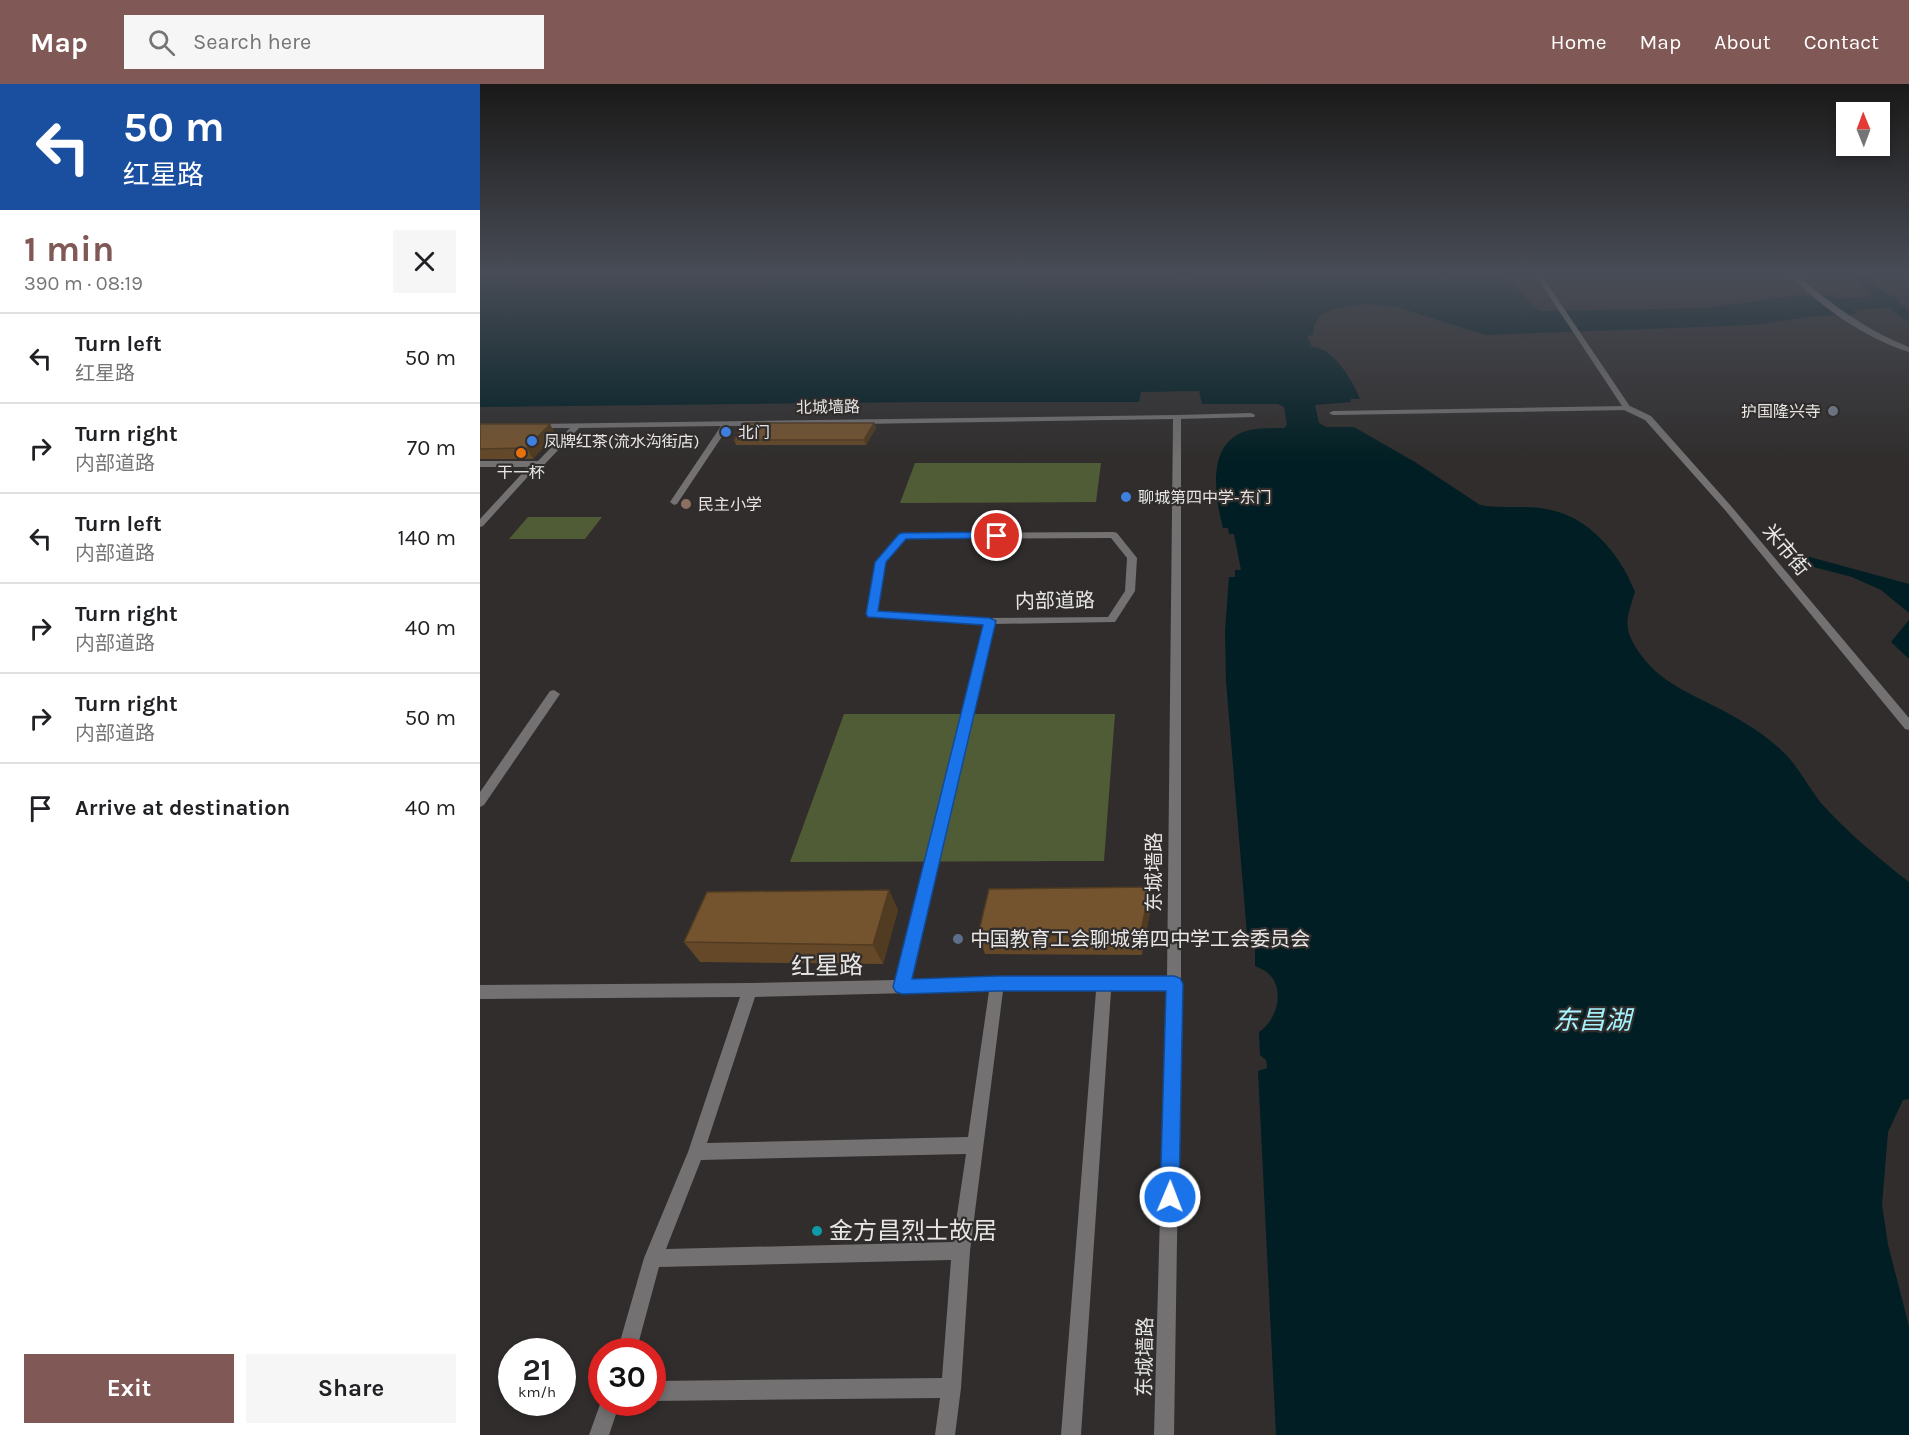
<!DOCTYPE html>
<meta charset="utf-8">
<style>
body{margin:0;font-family:Karla,"Noto Sans SC",sans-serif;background:#f6f6f6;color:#202124;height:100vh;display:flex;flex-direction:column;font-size:22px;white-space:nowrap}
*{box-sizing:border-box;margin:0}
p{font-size:20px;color:#757577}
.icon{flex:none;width:33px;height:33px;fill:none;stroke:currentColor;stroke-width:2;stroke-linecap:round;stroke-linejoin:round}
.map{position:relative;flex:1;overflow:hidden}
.details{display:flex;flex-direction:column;background:#fff;width:480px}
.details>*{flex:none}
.banner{background:#1a4fa0;color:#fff;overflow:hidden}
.needle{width:39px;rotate:359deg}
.fabs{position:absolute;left:1356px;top:18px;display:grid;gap:12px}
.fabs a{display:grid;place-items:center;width:54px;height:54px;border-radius:0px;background:#fff;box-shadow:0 3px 9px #0003;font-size:30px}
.speed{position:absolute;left:18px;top:1254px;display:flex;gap:12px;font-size:30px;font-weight:700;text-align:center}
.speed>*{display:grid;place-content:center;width:78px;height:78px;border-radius:50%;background:#fff;box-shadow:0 3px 9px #0003;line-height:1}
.speed small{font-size:15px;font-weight:400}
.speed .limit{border:9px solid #d22;background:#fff;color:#111}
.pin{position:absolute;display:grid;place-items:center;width:51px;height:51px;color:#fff;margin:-26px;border:3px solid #fff;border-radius:50%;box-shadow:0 2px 6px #0007}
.me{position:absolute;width:66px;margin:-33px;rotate:1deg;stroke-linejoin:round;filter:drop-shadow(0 0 4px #0008)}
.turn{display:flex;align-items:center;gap:21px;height:126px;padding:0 24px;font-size:27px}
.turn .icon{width:78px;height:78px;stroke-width:2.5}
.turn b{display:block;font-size:42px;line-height:51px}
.round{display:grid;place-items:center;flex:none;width:63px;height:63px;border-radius:0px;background:#f6f6f6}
.overview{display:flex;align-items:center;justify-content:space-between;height:102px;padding:0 24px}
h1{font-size:36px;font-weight:700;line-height:45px;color:#805855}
.cta{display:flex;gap:12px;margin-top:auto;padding:12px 24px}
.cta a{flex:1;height:69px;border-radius:0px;background:#805855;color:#fff;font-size:24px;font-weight:700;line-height:69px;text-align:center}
.cta a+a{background:#f6f6f6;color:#202124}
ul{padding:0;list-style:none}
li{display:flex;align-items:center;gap:18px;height:90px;padding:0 24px;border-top:2px solid #e0e0e0}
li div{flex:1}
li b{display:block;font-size:22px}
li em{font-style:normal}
header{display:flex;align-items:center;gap:36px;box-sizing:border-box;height:84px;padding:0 30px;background:#805855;color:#fff}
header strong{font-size:28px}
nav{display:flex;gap:33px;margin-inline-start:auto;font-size:21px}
.search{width:420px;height:54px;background:#f6f6f6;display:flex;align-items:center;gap:15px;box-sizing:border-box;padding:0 21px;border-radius:0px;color:#757577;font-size:22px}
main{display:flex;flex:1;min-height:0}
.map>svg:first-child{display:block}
.green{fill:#505c35}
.water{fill:#001e23}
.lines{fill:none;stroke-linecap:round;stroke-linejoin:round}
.canal{fill:#001e23;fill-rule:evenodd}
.river{fill:#001e23;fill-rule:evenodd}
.minor{fill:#737171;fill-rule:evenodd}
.tertiary{fill:#737171;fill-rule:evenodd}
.wall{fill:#644828}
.shaded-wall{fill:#513b21}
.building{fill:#74542f;stroke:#513b21;stroke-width:1.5}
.route{fill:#1a73e8;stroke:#114b97;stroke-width:1.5}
.worship-dot{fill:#6b7280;stroke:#302d2c;stroke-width:2}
.shop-dot{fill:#3f7fe0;stroke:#302d2c;stroke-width:2}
.food-dot{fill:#e8710a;stroke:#302d2c;stroke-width:2}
.education-dot{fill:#8d6e63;stroke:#302d2c;stroke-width:2}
.service-dot{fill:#5c6f8a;stroke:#302d2c;stroke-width:2}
.culture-dot{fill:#0f9aa8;stroke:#302d2c;stroke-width:2}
.labels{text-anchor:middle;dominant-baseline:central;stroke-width:4.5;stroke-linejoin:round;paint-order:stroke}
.far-street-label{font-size:16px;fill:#e7e6e5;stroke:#302d2c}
.far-poi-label{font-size:16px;fill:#e7e6e5;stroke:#302d2c;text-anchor:start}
.street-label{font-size:20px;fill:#e7e6e5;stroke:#302d2c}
.poi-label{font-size:20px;fill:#e7e6e5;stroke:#302d2c;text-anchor:start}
.near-street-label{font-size:24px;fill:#e7e6e5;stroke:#302d2c}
.near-poi-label{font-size:24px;fill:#e7e6e5;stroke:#302d2c;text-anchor:start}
.near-water-label{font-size:26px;font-style:italic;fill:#a5f3fe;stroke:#302d2c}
</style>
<header>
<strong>Map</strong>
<div class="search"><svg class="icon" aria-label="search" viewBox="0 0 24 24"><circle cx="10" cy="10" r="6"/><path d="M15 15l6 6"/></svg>Search here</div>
<nav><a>Home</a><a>Map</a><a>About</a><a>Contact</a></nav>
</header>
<main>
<section class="details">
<div class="banner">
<div class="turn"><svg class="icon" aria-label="left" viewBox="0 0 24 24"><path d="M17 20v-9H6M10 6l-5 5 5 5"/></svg><div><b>50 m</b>红星路</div></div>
</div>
<div class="overview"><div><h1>1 min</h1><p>390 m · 08:19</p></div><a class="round"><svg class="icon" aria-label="close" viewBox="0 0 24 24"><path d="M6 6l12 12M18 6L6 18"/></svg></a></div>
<ul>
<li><svg class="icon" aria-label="left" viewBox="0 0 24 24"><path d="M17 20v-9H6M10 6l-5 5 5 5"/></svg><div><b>Turn left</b><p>红星路</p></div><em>50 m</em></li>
<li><svg class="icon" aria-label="right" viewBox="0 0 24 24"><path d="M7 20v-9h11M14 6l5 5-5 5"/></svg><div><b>Turn right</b><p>内部道路</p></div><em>70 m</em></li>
<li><svg class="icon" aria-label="left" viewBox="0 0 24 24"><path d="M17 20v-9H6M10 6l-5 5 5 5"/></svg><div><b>Turn left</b><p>内部道路</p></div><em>140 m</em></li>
<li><svg class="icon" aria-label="right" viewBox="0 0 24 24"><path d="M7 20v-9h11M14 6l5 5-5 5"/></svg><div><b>Turn right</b><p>内部道路</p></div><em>40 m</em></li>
<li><svg class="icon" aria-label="right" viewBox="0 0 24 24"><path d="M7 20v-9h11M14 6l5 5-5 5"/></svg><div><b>Turn right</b><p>内部道路</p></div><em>50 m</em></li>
<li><svg class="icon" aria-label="arrive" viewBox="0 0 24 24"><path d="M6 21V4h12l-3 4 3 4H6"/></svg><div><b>Arrive at destination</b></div><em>40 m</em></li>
</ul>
<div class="cta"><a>Exit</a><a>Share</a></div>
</section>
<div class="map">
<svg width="1429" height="1351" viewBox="0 0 1429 1351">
<rect width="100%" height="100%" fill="#302d2c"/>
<g class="green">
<path d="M435 379H621L616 418 420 419Z"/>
<path d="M48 433H122L105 455H29Z"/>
<path d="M364 630H635L624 777 310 778Z"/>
</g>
<g class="water">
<path d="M0 189H666C692 197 720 198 746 189H959L953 190 954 193 962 197 972 195 966 189C996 189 1019 184 1041 208 1048 215 1051 224 1061 227L1226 224 1312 212 1351 211 1378 230 1336 232 1273 241 1005 251 917 223 883 220 853 225 840 232 834 241 833 251 827 252 832 263C853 263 873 297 880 315H871V318L835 321 839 339 846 343H874L935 378 1000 421C1022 425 1044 421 1066 425 1109 432 1140 470 1155 508 1146 536 1142 545 1161 571 1185 605 1229 616 1263 638 1280 648 1296 660 1309 674 1321 688 1330 705 1341 719 1367 748 1398 774 1429 798V1015L1423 1016 1408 1048 1402 1121 1408 1161 1429 1242V1351H796L778 987 787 984 786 976 780 971 779 948C797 936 806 906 788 889 785 886 779 884 775 882V862H768L746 597 745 548 749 493H755V486H761L754 450H749L748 444H743C734 409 725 351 776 345 785 344 795 344 804 344L807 341 804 323 798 320H722L719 307 661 308 659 318H443L0 323Z"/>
<path d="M1326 472 1429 500V529L1401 506 1372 493 1322 480Z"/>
<path d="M1429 536V575L1411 558Z"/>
</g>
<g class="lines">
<path class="canal" d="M1365 189H1379L1429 226V236L1424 235Z"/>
<path class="river" d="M1409 211 1417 213 1420 218 1417 223 1364 227 1356 225 1353 220 1356 215Z"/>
<g class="minor">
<path d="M1308 189H1315C1350 220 1386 246 1429 263V268C1385 254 1340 223 1308 189Z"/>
<path d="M1144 322H1150L1171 332 1251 422 1429 634V646L1425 645 1245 426 1165 336 1144 326Z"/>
<path d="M697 331 701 333V900L694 1351H674L686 907H631L601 1351H581L616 907H523L490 1167 481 1304 475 1351H455L460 1314 172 1317V1297L462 1294 471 1176 179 1183 156 1268H137L164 1174 208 1068 260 913 0 915V901L270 899 415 896 504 540 388 532 387 530 396 478 420 450 423 449 634 448 637 449 657 474 655 507 635 538 514 540 430 895 687 893 693 335 249 342 197 420 194 421 190 418 241 342 99 344 63 382 53 387 3 442 0 443V435L48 383H0V377H58L90 344H52L51 342 55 340ZM631 454 647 474 645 507 628 533 510 534 398 527 406 478 426 455ZM509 907 488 1053 227 1059 275 913ZM486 1070 473 1158 186 1165 221 1076Z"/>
<path d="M74 606 80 610 78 613 4 721 0 723V708L70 607Z"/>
<path d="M122 1315V1318H140L129 1351H109Z"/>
</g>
<g class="tertiary">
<path d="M1054 189H1060L1151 324 1150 326 853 331 849 329 853 327 1142 322Z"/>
<path d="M771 329 775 331 774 333 697 335 693 333 697 331Z"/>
</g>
</g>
<g class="wall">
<path d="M394 339 396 344 386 361H256L254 356Z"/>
<path d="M0 340H70L75 350 53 375H0Z"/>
<path d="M409 806 418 826 403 880 220 878 204 858Z"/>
<path d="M671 823 662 871 505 870 498 851Z"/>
</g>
<g class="shaded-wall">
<path d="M394 339 396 344 386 361 384 356Z"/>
<path d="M70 340 75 350 53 375 47 364Z"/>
<path d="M670 803 671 823 662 871 660 852Z"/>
<path d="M409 806 418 826 403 880 393 861Z"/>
</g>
<g class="building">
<path d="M265 339H394L384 356H254Z"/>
<path d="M0 340H70L47 364 0 365Z"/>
<path d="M670 803 660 852 498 851 509 805Z"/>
<path d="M409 806 393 861 204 858 227 808Z"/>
</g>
<linearGradient id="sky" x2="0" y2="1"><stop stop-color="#1a1918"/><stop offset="0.5" stop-color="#484c56"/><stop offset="1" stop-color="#484c56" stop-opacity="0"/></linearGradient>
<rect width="1429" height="378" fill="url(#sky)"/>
<path class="route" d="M517 448 520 449V454L426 455 406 478 398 527 510 534 516 537 432 895 518 892H694L700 894 703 900 699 1113 696 1120 690 1123 683 1120 680 1113 686 907H518L422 910 416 908 413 903 503 541 388 533 386 530 395 478 419 450 423 449Z"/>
<circle class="worship-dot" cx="1353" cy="327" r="6"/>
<g class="shop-dot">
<circle cx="246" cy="348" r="6"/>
<circle cx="52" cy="357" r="6"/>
<circle cx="646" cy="413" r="6"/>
</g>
<circle class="food-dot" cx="41" cy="369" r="6"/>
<circle class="education-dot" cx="206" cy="420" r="6"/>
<circle class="service-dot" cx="478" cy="855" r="6"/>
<circle class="culture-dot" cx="337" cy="1147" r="6"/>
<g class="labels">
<g class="far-street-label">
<text transform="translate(348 323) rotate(-1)">北城墙路</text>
</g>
<g class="far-poi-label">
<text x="1341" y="327" text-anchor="end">护国隆兴寺</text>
<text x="258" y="348">北门</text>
<text x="64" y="357">凤牌红茶(流水沟街店)</text>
<text x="41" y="388" text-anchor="middle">干一杯</text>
<text x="658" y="413">聊城第四中学-东门</text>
<text x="218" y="420">民主小学</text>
</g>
<g class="street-label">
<text transform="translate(1306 466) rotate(50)">米市街</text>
<text transform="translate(575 517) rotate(-1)">内部道路</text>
<text transform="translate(674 788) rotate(-90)">东城墙路</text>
<text transform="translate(665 1273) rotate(-89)">东城墙路</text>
</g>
<g class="poi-label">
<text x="490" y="855">中国教育工会聊城第四中学工会委员会</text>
</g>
<g class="near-street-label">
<text transform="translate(347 882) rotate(-1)">红星路</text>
</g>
<g class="near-poi-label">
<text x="349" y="1147">金方昌烈士故居</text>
</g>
<g class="near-water-label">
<text x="1112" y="936">东昌湖</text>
</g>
</g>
</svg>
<div class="fabs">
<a><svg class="needle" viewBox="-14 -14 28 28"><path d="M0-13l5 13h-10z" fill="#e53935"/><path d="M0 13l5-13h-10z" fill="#757577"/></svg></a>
</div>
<div class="speed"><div>21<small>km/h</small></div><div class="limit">30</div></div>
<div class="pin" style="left:517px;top:452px;background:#d93025"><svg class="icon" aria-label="arrive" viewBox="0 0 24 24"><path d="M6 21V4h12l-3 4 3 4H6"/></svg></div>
<svg class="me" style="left:690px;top:1113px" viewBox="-20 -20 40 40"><circle r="17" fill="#1a73e8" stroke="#fff" stroke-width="3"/><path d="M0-11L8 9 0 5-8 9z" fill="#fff"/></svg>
</div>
</main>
